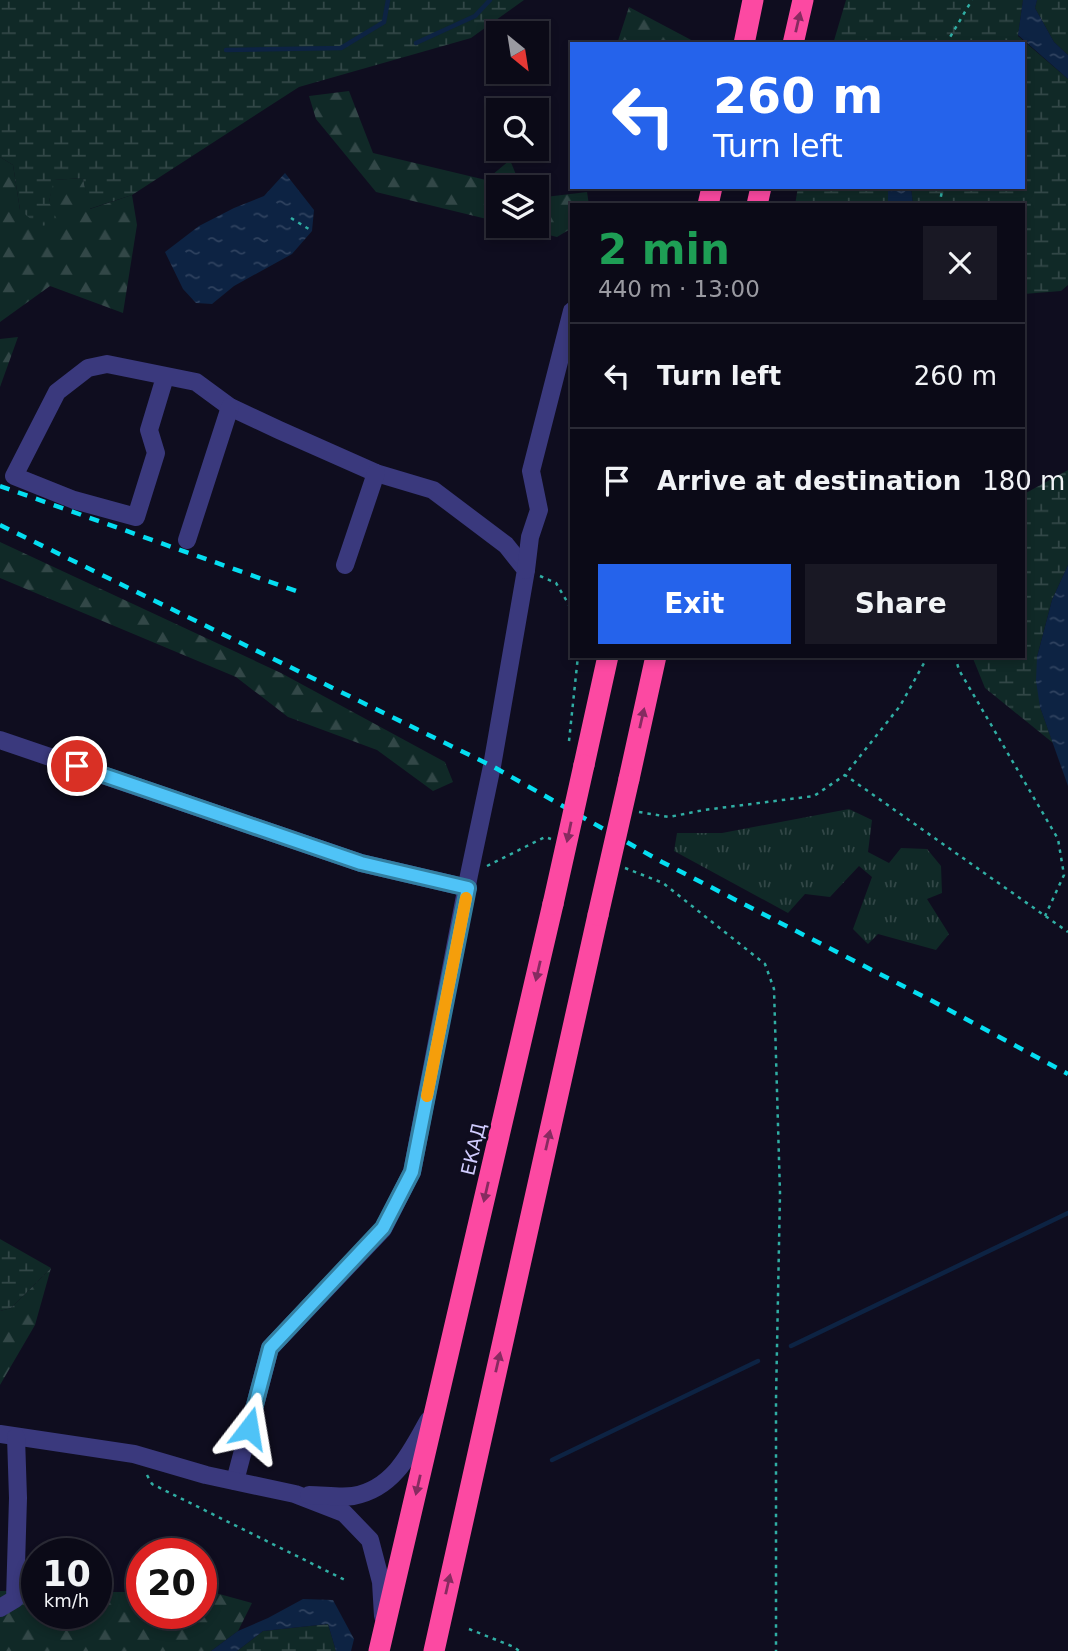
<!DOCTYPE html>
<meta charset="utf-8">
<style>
body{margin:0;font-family:"DejaVu Sans",sans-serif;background:#191824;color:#f1f3f6;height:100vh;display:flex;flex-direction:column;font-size:26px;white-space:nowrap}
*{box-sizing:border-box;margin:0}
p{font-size:23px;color:#9a9aa1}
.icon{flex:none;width:38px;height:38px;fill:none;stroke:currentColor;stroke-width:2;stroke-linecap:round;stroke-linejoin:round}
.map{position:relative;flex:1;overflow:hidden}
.sheet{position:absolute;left:570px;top:203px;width:455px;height:455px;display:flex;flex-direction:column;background:#0b0a17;border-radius:0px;box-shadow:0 4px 10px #0003,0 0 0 2px #2b2b36}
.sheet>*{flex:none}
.guide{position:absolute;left:570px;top:42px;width:455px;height:147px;border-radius:0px;box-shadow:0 4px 10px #0003,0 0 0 2px #2b2b36;background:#2563eb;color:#fff;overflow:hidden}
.needle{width:46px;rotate:150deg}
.controls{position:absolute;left:486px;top:21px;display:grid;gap:14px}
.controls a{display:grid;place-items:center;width:63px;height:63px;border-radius:0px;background:#0b0a17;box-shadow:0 4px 10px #0003,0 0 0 2px #2b2b36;font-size:35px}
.speed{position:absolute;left:21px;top:1538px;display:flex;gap:14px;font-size:35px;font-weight:700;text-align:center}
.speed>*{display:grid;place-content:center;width:91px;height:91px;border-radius:50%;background:#0b0a17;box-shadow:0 4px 10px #0003,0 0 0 2px #2b2b36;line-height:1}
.speed small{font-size:18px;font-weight:400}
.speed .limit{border:10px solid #d22;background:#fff;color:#111}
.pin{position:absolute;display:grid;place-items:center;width:60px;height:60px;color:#fff;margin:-30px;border:4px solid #fff;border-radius:50%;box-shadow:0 2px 7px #0007}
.me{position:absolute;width:77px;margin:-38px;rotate:14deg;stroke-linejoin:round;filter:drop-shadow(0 0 5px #0008)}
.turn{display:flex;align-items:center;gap:24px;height:147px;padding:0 28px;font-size:32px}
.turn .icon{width:91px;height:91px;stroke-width:2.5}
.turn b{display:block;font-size:49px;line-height:60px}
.round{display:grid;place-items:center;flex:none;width:74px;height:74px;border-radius:0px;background:#191824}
.overview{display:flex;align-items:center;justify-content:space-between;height:119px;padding:0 28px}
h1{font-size:42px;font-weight:700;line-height:52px;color:#1e9e55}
.action{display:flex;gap:14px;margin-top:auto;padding:14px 28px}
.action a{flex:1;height:80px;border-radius:0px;background:#2563eb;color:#fff;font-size:28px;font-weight:700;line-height:80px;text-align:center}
.action a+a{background:#191824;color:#f1f3f6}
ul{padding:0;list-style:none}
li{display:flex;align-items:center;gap:21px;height:105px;padding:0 28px;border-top:2px solid #2b2b36}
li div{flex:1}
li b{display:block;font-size:26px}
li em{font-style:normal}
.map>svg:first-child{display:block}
.grass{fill:url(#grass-tufts)}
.forest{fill:url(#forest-firs)}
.wetland{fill:url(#wetland-marsh)}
.water{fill:url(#water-ripples)}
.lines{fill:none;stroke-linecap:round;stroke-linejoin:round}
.stream{stroke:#0d2343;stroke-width:4.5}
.path{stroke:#30aea4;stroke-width:2.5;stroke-dasharray:3.5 5;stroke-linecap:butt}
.minor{stroke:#3a397d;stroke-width:18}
.highway{stroke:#fc49a2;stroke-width:21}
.rail{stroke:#05def1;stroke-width:4.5;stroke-dasharray:10 9;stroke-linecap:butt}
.highway-bridge{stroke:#fc49a2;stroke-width:21}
.oneway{fill:#862b60}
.route-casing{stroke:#337fa1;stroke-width:18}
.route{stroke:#4fc3f7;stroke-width:12}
.slow{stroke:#f59e0b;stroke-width:12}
.labels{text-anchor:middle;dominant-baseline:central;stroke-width:5;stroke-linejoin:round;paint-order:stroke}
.street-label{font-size:19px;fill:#d0ccfe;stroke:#0f0d1f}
</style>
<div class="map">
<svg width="1068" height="1651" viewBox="0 0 1068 1651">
<defs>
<pattern id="grass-tufts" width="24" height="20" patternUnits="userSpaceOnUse" patternTransform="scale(1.75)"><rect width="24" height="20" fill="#102927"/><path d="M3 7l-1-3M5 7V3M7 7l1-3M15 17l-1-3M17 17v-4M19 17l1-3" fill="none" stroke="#324747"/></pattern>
<pattern id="forest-firs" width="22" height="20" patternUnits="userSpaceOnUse" patternTransform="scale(1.75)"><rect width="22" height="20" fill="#102927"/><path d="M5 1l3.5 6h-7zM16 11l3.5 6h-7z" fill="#324747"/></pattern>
<pattern id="wetland-marsh" width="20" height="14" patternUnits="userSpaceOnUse" patternTransform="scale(1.75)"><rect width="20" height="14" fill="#102927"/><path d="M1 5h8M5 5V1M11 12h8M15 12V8" fill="none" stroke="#324747"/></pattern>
<pattern id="water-ripples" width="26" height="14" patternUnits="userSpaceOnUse" patternTransform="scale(1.75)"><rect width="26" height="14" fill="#0d2343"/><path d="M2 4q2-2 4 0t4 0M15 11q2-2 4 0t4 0" fill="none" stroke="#2f425f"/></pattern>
</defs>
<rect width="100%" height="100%" fill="#0f0d1f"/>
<path class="grass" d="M849 809 872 820 868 852 889 863 901 848 927 849 941 866 942 893 927 899 949 934 936 950 878 934 868 944 853 929 872 877 859 866 830 897 805 894 788 913 674 851 677 833H722Z"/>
<g class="forest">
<path d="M629 7 695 42 694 44H617Z"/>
<path d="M349 91 373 153 486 180 510 160 521 187H499V222L376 192 316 119 309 96Z"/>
<path d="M0 157 13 165 20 210 49 202 53 180 83 178 90 209 132 195 137 225 123 313 50 286 0 322Z"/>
<path d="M587 192 589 205H572V228L557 237 512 226H537V198Z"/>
<path d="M18 337 0 387V339Z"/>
<path d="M0 542 281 673 445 762 453 782 433 791 377 750 288 717 236 677 0 578Z"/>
<path d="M51 1268 35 1325 0 1385V1311L11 1308Z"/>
<path d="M0 1591H37V1614H96V1592H142V1614H201V1592H212L252 1603 238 1631 211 1651H0Z"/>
</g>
<g class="wetland">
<path d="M0 0H524L471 38 299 87 132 195 89 209 83 178 54 180 49 202 59 224 39 226 20 210 13 165 0 157Z"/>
<path d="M846 0H1023L1018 36 1068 79V285L1061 291 1024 294V205H913L911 187H1024V44H833Z"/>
<path d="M1037 0H1068V55L1054 42 1035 8Z"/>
<path d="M798 187H888V205H795Z"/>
<path d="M1068 470V565L1052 600 1037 657 1040 707 1053 743 985 688 972 656H1024V494Z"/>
<path d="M0 1239 51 1268 11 1308 0 1311Z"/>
<path d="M328 1624 336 1651H237L263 1631Z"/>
</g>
<g class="water">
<path d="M1023 0H1037L1035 8 1054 42 1068 55V79L1018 35Z"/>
<path d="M285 173 314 210 312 231 292 254 234 286 212 304 196 303 183 289 165 252 199 226 234 208 264 196Z"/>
<path d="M888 187H911L913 205H888Z"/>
<path d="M1068 565V786L1040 707 1036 681 1037 657 1052 600Z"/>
<path d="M303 1599 333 1600 354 1639 351 1651H336L328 1624 263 1631 237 1651H211L238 1631 268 1618Z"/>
</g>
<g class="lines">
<g class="stream">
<path d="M416 43 475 16 490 0"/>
<path d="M226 50 341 48 384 22 388 0"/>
<path d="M791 1346 1068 1213"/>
<path d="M552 1460 758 1361"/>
</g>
<g class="path">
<path d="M946 44 972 0"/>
<path d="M939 205 943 187"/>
<path d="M291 218 312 231"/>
<path d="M540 576 556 583 572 610"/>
<path d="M928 656 900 706 845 775 1068 932"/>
<path d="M955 656 959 670 1058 839 1064 875 1045 916"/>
<path d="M569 741 578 656"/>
<path d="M639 812 669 817 704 810 814 796 845 775"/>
<path d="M487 866 545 837 551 839"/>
<path d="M625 868 663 883 765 964 774 989 780 1193 776 1399V1651"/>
<path d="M147 1475 152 1484 347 1581"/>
<path d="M469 1629 514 1647 519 1651"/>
</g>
<g class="minor">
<path d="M165 377 149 430 156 453 136 517 74 500 14 476 57 392 88 368 107 364 196 382 230 407 279 430 376 473 433 490 506 545 526 570 492 766 469 875 412 1172 383 1229 270 1348 235 1481"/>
<path d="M187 540 230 407"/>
<path d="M345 565 376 473"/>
<path d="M526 570 530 537 539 510 531 471 572 311"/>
<path d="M0 740 361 863 468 888"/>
<path d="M0 1434 134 1454 206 1475 295 1494 344 1513 370 1540 381 1582 383 1616"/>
<path d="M309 1495C323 1495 340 1498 353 1496 393 1489 410 1454 428 1421"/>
<path d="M0 1608 15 1599 18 1498 16 1437"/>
</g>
<g class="highway">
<path d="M744 44 753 0"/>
<path d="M793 44 803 0"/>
<path d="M708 205 712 187"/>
<path d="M757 205 761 187"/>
<path d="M584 765 608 656"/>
<path d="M629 779 656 656"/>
<path d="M379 1651 553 904"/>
<path d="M434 1651 598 915"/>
</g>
<g class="rail">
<path d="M0 486 296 591"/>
<path d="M0 525 492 766 662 862 940 1005 1068 1074"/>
</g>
<g class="highway-bridge">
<path d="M553 904 584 765"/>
<path d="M598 915 629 779"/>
</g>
</g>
<defs><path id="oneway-solid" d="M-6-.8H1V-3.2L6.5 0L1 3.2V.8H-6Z" transform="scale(1.75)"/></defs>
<g class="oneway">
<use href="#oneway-solid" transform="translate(798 22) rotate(-77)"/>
<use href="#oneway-solid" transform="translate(642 718) rotate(-77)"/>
<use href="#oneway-solid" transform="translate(569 832) rotate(102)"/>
<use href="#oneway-solid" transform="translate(538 971) rotate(103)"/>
<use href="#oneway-solid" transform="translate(548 1140) rotate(-77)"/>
<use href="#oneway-solid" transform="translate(486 1192) rotate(103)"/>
<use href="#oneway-solid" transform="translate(498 1362) rotate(-77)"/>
<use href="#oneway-solid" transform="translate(418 1485) rotate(103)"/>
<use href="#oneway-solid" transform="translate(448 1584) rotate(-77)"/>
</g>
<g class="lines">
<g class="route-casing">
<path id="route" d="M77 766 361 863 468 888 412 1172 383 1228 270 1348 249 1428"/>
</g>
<use href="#route" class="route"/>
<path class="slow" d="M427 1096 466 898"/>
</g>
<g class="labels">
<g class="street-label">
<text transform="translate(473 1149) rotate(-77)">ЕКАД</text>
</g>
</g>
</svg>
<div class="controls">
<a><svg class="needle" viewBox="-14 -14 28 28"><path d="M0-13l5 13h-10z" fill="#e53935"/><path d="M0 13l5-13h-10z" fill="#9a9aa1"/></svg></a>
<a><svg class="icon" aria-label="search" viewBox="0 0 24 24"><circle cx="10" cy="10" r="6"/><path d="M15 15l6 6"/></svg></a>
<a><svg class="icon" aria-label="layers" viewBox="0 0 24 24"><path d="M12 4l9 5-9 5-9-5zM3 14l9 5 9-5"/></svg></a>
</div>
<div class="speed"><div>10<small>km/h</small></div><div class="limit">20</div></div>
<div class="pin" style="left:77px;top:766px;background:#d93025"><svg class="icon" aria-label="arrive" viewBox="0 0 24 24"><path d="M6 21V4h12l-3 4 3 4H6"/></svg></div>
<svg class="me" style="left:249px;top:1428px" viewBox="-20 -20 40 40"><path d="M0-17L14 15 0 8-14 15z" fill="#4fc3f7" stroke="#fff" stroke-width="4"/></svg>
<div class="guide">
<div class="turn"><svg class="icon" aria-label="left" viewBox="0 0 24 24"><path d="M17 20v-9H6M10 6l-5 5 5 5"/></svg><div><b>260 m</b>Turn left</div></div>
</div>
<section class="sheet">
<div class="overview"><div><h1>2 min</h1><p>440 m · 13:00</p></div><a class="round"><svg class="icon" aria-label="close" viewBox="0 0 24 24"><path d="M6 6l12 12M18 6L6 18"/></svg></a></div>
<ul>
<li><svg class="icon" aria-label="left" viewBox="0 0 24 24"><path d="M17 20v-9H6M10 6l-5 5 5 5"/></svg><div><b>Turn left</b></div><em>260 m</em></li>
<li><svg class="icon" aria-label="arrive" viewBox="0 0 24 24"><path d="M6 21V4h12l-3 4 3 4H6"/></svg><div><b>Arrive at destination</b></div><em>180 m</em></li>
</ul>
<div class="action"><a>Exit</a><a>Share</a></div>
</section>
</div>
